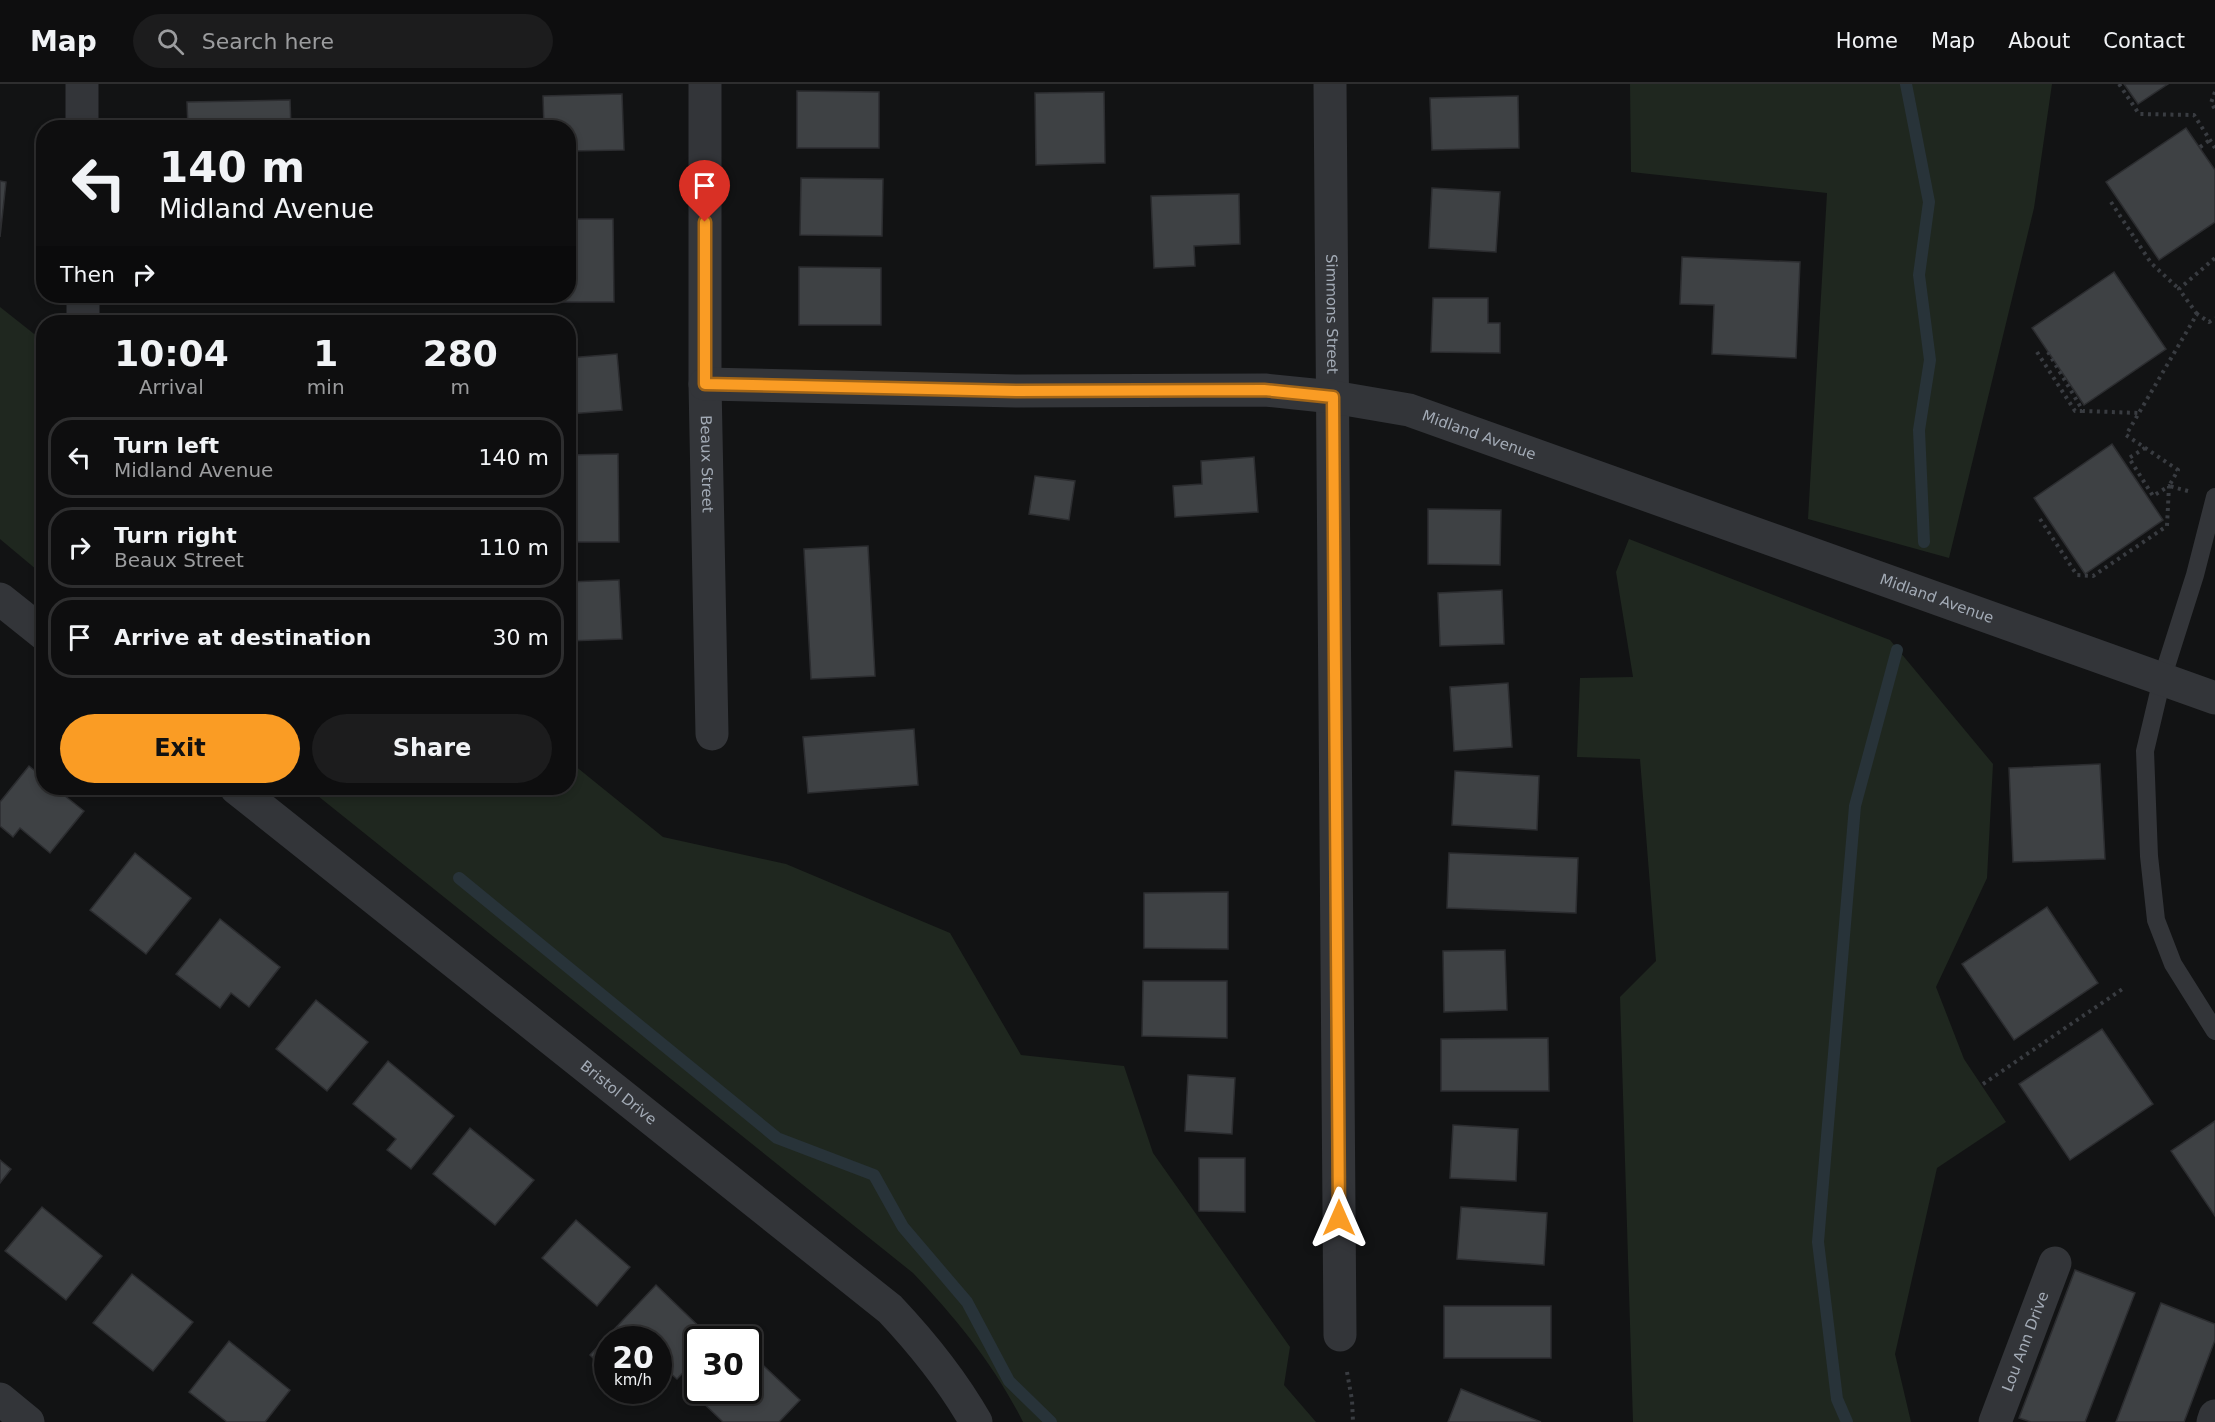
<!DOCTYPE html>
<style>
body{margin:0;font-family:"DejaVu Sans",sans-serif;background:#1c1c1d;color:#f1f3f6;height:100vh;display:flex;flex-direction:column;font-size:22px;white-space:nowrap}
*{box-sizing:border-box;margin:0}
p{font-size:20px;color:#9b9c9e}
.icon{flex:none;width:33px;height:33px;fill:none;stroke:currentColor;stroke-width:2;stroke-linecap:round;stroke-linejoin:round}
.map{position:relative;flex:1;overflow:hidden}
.drawer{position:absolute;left:36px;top:231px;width:540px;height:480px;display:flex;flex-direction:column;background:#0e0e0f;border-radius:24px;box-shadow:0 3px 9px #0003,0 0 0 2px #2e2e2f}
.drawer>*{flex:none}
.top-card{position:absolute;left:36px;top:36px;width:540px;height:183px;border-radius:24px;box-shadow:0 3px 9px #0003,0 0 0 2px #2e2e2f;background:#0e0e0f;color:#f1f3f6;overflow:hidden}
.speed{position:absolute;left:594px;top:1242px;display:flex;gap:12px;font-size:30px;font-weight:700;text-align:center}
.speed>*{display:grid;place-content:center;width:78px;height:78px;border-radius:50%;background:#0e0e0f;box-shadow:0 3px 9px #0003,0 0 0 2px #2e2e2f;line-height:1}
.speed small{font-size:15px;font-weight:400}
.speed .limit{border:3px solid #111;border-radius:9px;background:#fff;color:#111}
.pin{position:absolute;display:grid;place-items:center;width:51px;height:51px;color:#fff;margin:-62px -26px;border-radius:50% 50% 50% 0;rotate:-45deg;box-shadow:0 0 6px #0007}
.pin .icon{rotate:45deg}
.me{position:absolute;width:66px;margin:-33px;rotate:0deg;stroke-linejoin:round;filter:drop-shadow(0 0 4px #0008)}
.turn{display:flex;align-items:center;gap:21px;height:126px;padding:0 24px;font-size:27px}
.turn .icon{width:78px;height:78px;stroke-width:2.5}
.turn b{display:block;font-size:42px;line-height:51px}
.then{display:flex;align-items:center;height:57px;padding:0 24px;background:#0003;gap:12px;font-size:22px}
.eta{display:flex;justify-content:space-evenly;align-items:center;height:102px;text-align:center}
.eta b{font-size:36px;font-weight:600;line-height:42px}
.action{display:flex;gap:12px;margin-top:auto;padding:12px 24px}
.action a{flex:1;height:69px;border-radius:36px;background:#fa9c24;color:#111;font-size:24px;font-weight:600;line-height:69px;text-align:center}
.action a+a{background:#1c1c1d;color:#f1f3f6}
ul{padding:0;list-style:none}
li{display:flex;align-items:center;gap:18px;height:81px;margin:0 12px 9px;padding:0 12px;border:3px solid #2e2e2f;border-radius:24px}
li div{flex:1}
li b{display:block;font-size:22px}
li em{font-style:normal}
header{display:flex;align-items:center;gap:36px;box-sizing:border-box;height:84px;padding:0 30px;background:#0e0e0f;border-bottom:2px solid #2e2e2f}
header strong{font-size:28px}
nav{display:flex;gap:33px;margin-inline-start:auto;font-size:21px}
.search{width:420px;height:54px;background:#1c1c1d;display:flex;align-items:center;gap:15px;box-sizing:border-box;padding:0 21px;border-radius:33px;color:#9b9c9e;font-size:22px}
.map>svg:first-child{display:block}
.green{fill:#1f271f}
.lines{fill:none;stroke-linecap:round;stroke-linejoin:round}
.stream{stroke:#283339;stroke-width:12}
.building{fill:#3e4144;stroke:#2c2d30;stroke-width:1.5}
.path{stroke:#393c41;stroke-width:4;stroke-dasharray:3 4.5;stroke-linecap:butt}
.service{stroke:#333539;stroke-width:18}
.minor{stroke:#333539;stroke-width:33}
.route-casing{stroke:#a26517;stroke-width:15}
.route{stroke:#fa9c24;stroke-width:10}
.labels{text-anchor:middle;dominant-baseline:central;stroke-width:4.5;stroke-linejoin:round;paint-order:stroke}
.street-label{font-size:15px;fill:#a3abb6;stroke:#0e0e0f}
</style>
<header>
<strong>Map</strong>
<div class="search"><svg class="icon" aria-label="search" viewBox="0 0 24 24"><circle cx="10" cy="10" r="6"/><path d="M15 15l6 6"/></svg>Search here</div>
<nav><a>Home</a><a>Map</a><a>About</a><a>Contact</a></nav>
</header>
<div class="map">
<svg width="2215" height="1338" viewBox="0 0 2215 1338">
<rect width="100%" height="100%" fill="#121314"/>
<g class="green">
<path d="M1630 0H2052L2034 124 1949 474 1808 435 1827 109 1631 88Z"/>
<path d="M0 223 43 257V491L0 455Z"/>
<path d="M1629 455 1890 556 1993 680 1987 794 1936 903 1964 975 2006 1038 1937 1084 1895 1270 1911 1338H1633L1620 913 1656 877 1640 675 1577 673 1580 594 1633 593 1616 488Z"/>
<path d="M569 677 663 753 786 780 950 849 1021 971 1124 982 1153 1069 1290 1263 1284 1301 1316 1338H1023C995 1282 956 1234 913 1189L308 704H568Z"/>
</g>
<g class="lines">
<g class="stream">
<path d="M1906 0 1929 118 1919 191 1930 276 1919 346 1924 458"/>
<path d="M459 794 777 1054 874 1091 903 1143 967 1218 1009 1297 1051 1338"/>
<path d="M1847 1338 1837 1315 1818 1158 1855 722 1897 566"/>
</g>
</g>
<g class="building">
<path d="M2124 0H2168L2138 20Z"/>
<path d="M797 7 879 8V64H797Z"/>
<path d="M1104 8 1105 79 1036 81 1035 9Z"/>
<path d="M622 10 624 66 568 67V44H544L543 12Z"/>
<path d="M1518 12 1519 64 1432 66 1430 14Z"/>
<path d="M290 16 291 44H188L187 18Z"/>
<path d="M2186 44 2215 86V138L2159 176 2106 98Z"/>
<path d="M801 94 883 95 882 152 800 151Z"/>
<path d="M0 97 6 98 0 153Z"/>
<path d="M1432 104 1500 108 1496 168 1429 164Z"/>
<path d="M1239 110 1240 160 1194 162 1195 182 1154 184 1151 112Z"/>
<path d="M568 135H613L614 218H549V212H568Z"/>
<path d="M1682 173 1800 178 1796 274 1712 270 1714 221 1680 220Z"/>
<path d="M799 183 881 184V241H799Z"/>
<path d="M2114 188 2166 265 2084 321 2032 244Z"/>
<path d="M1433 214H1488V239H1500V269L1431 268Z"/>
<path d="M617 270 622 326 568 330V274Z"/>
<path d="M2112 360 2163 436 2085 490 2034 414Z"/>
<path d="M618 370 619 458H569L568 371Z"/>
<path d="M1254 373 1258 428 1175 433 1173 402 1202 400 1201 377Z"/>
<path d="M1035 392 1075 397 1069 436 1029 430Z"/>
<path d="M1428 425 1501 426 1500 481 1428 480Z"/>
<path d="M868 462 875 592 811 595 804 465Z"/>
<path d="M619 496 622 555 568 557V498Z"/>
<path d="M1502 506 1504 560 1440 562 1438 509Z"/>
<path d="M1508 599 1512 663 1454 667 1450 603Z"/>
<path d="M914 645 918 701 808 709 803 653Z"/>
<path d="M2100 680 2105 775 2013 778 2009 684Z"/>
<path d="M29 682 44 694V704H55L84 727 50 769 20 744 13 753 0 742V718Z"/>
<path d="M1455 687 1539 692 1537 746 1452 741Z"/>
<path d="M135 769 191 814 146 870 90 826Z"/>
<path d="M1449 769 1578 774 1576 829 1447 824Z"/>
<path d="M1228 808V865L1144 864V809Z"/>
<path d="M2047 823 2098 899 2014 956 1962 880Z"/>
<path d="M220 835 280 883 249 923 231 909 220 924 176 890Z"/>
<path d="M1505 866 1507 926 1444 928 1443 867Z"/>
<path d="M1143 897H1227V954L1142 952Z"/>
<path d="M316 916 368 958 327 1007 276 965Z"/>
<path d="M2102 945 2153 1020 2070 1076 2019 1000Z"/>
<path d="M1548 954 1549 1007H1441V955Z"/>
<path d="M388 977 454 1032 411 1085 387 1066 396 1055 353 1020Z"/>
<path d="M1188 991 1235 994 1232 1050 1185 1047Z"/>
<path d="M2215 1037V1132L2171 1067Z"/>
<path d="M1453 1041 1518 1045 1516 1097 1450 1094Z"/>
<path d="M470 1044 534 1096 495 1141 433 1090Z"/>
<path d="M1199 1074H1245V1128L1199 1127Z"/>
<path d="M0 1076 11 1085 0 1099Z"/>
<path d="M42 1123 102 1172 66 1216 5 1167Z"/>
<path d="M1461 1123 1547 1129 1544 1181 1457 1175Z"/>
<path d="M576 1136 630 1183 597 1222 542 1174Z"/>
<path d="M2075 1186 2135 1209 2085 1338H2031L2019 1334Z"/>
<path d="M132 1190 193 1238 153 1287 93 1239Z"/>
<path d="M656 1201 713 1256H698V1273L677 1295 658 1278V1256H608V1288L590 1271Z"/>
<path d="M2161 1219 2215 1240V1256L2184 1338H2116Z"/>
<rect x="1444" y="1222" width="107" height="52"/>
<path d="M229 1257 290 1306 265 1338H227L189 1308Z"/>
<path d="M748 1267 800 1316 779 1338H723L694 1310 698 1305 748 1306Z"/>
<path d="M1461 1305 1541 1338H1448Z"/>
</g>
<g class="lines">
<g class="path">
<path d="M2119 0 2139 30 2194 31 2215 64"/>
<path d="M2215 8 2211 19 2215 25"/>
<path d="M2200 63 2210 56"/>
<path d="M2111 118 2151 179 2179 205"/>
<path d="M2197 230 2179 205 2215 174"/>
<path d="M2037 268 2075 327H2082"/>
<path d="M2048 268 2083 327 2139 329"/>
<path d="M2188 407 2169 402 2178 386 2126 351 2197 230 2209 238 2215 234"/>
<path d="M2040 435 2077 491 2093 492 2167 442 2169 402 2153 412 2129 374 2145 364"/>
<path d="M1983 1000 2124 904"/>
<path d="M1347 1288 1352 1316 1353 1338"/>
</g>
<path class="service" d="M2215 413 2195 491 2162 595 2145 667 2149 772 2156 836 2173 880 2215 947"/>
<g class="minor">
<path d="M82 0V44"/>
<path id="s1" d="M705 0V300L712 650"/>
<path id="s2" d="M1330 0 1340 1251"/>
<path d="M83 212V238"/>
<path id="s3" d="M705 300 1016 307 1265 306 1333 313 1409 326 2215 614"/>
<path d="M0 515 44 550"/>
<path id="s4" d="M236 704 890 1225C923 1260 952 1296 976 1338"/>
<path d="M0 1315 28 1338"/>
<path id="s5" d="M1995 1338 2055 1179"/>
<path d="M2213 1338 2215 1332"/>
</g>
</g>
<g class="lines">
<g class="route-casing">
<path id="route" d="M705 138V300L1016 307 1264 306 1333 313 1339 1134"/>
</g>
<use href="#route" class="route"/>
</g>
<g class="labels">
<g class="street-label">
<text stroke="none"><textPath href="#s2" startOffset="230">Simmons Street</textPath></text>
<text stroke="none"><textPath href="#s3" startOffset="780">Midland Avenue</textPath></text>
<text stroke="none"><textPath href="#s1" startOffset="380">Beaux Street</textPath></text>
<text stroke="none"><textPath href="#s3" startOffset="1266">Midland Avenue</textPath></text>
<text stroke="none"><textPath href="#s4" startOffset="489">Bristol Drive</textPath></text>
<text stroke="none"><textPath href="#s5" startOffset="86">Lou Ann Drive</textPath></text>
</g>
</g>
</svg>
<div class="speed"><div>20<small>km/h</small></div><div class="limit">30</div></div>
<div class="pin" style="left:705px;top:138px;background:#d93025"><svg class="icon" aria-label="arrive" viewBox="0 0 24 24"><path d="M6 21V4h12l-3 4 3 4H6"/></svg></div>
<svg class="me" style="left:1339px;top:1134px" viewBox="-20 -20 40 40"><path d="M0-17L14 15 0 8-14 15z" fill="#fa9c24" stroke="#fff" stroke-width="4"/></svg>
<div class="top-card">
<div class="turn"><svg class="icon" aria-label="left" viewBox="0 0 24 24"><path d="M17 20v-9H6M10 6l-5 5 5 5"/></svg><div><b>140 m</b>Midland Avenue</div></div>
<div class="then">Then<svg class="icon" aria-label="right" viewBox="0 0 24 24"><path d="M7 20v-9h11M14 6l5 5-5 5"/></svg></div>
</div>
<section class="drawer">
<div class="eta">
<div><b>10:04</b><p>Arrival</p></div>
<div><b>1</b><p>min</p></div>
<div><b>280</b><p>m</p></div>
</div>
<ul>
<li><svg class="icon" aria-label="left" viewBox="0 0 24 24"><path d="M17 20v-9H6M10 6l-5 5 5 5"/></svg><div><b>Turn left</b><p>Midland Avenue</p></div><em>140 m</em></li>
<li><svg class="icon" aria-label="right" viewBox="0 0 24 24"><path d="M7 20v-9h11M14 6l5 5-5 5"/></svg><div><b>Turn right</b><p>Beaux Street</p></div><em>110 m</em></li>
<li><svg class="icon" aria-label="arrive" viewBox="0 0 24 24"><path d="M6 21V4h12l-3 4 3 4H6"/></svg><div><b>Arrive at destination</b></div><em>30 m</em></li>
</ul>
<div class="action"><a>Exit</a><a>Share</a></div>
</section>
</div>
